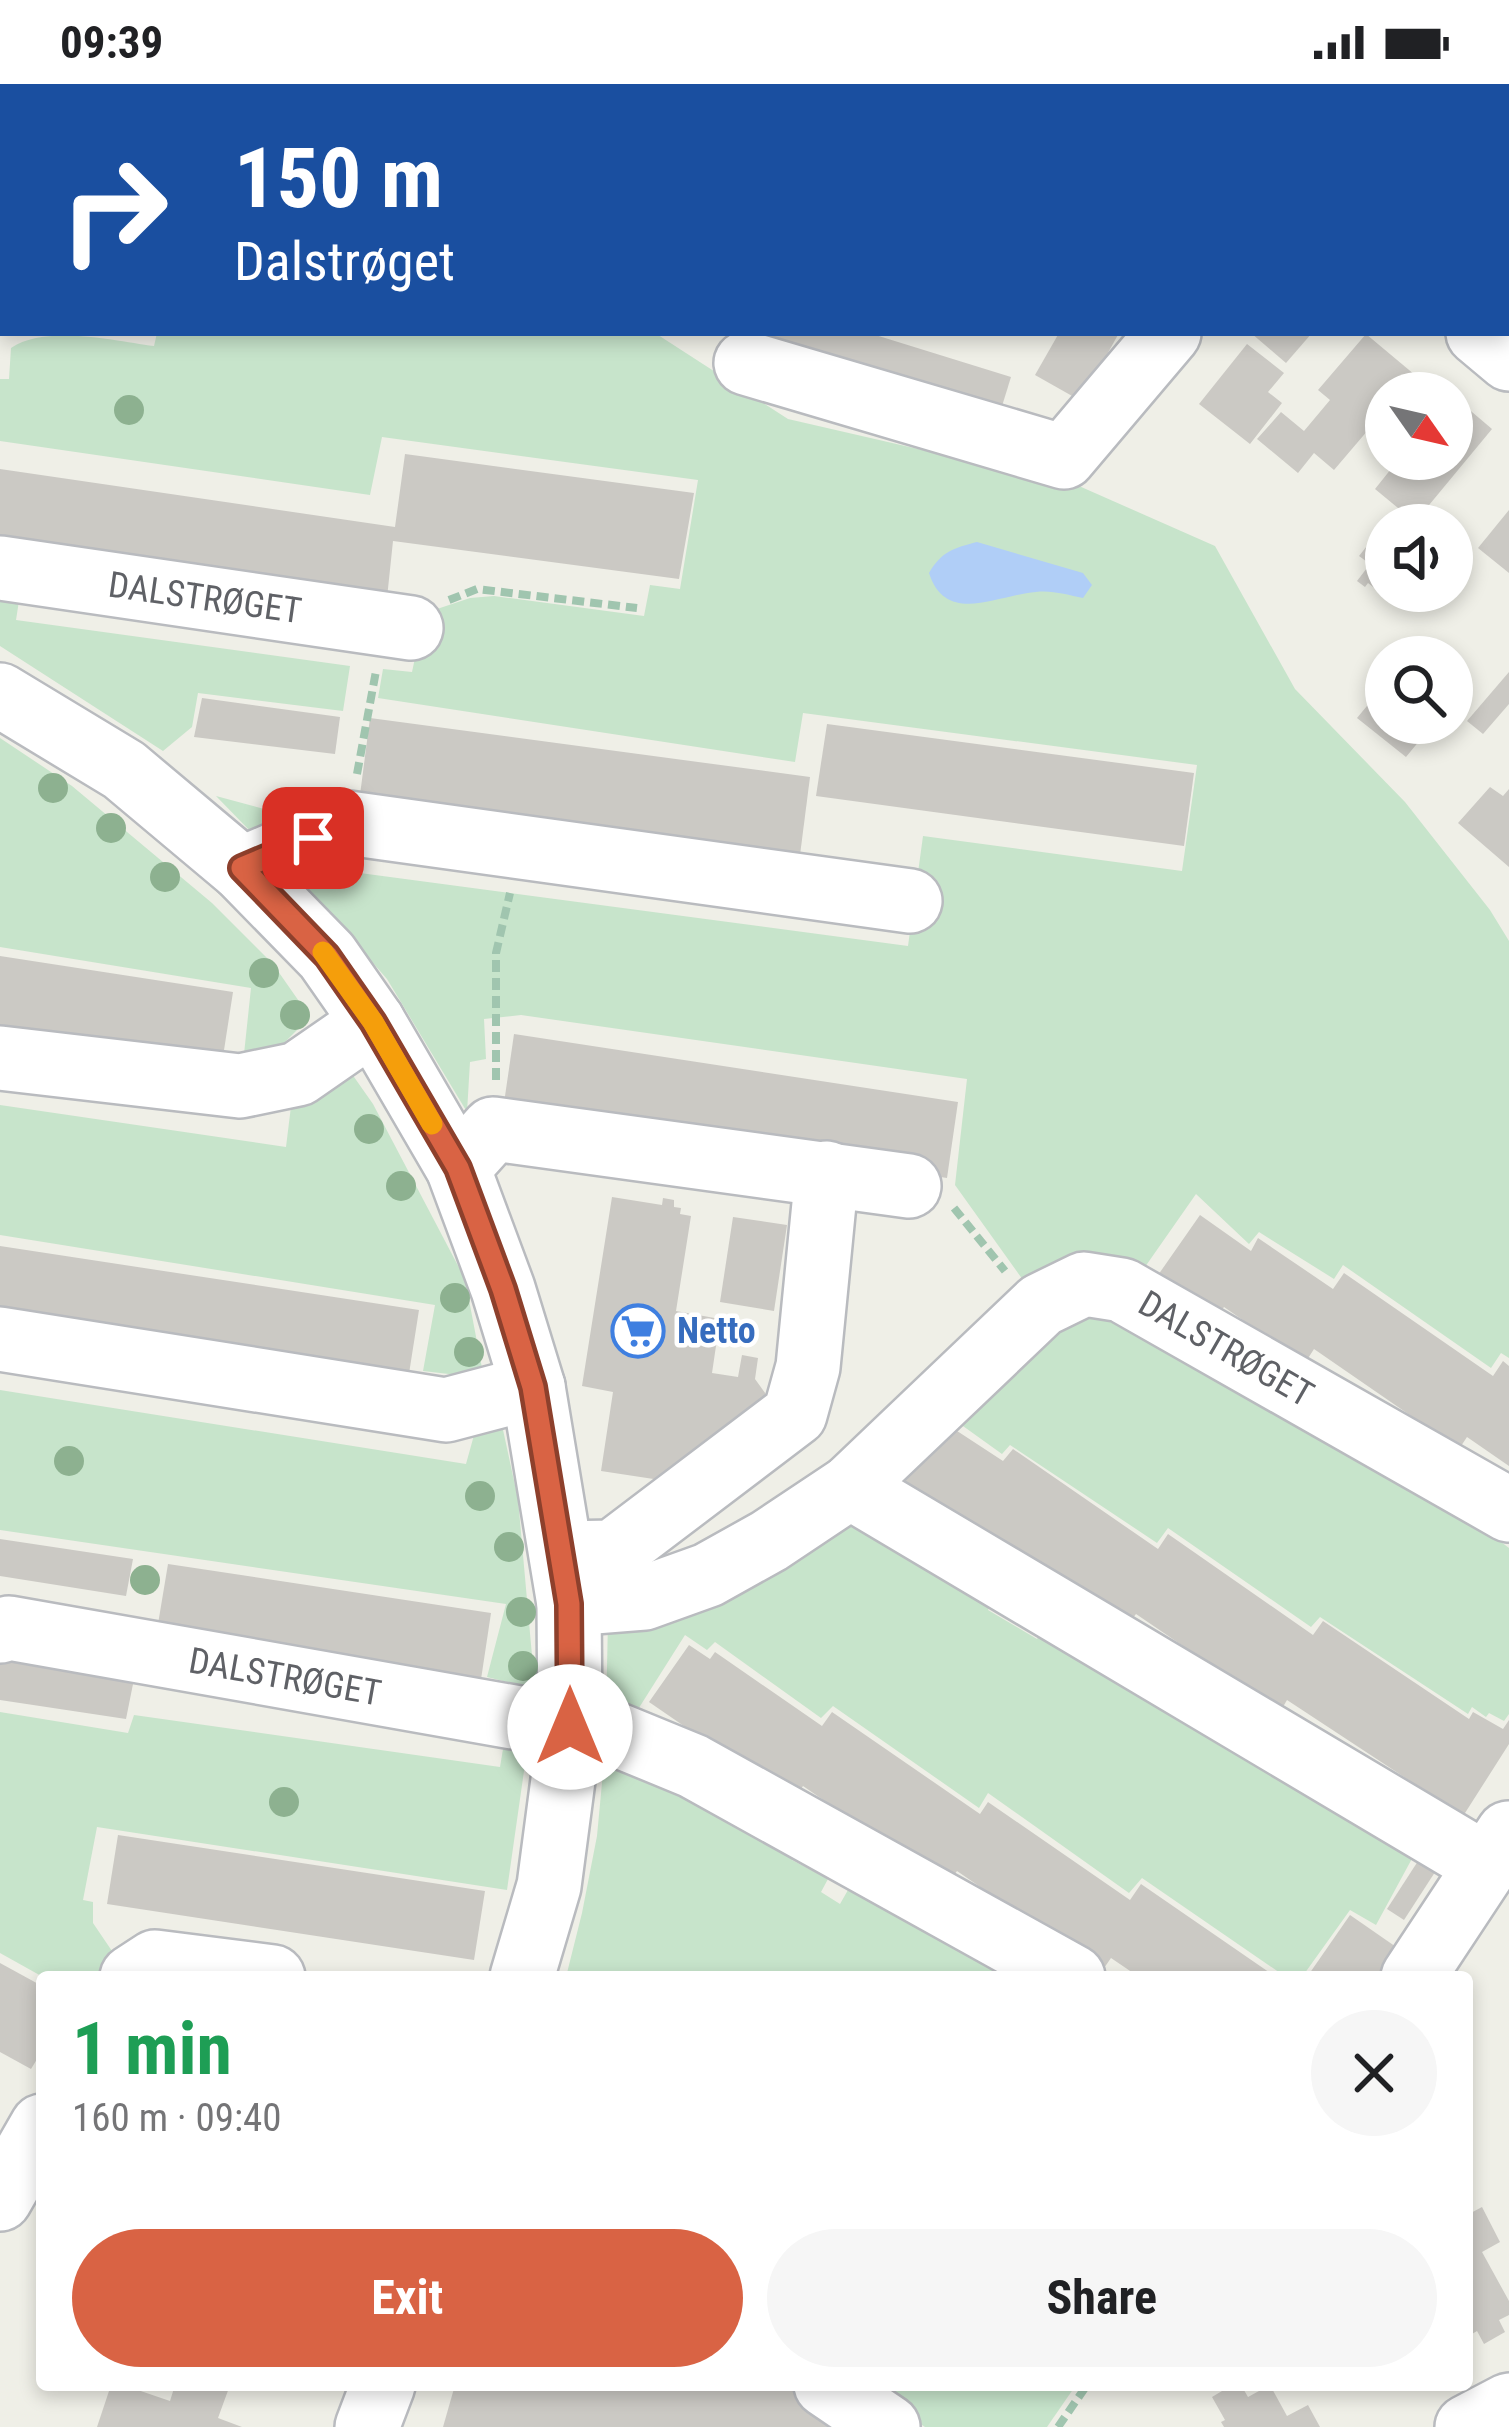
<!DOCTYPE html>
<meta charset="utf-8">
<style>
body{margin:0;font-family:"Roboto Condensed",sans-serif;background:#f6f6f6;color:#202124;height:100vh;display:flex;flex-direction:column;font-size:45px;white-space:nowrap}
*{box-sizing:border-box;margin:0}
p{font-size:39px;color:#757577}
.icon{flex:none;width:66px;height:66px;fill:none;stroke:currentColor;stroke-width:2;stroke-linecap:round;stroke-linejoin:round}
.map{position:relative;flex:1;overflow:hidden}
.sheet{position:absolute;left:36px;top:1887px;width:1437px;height:420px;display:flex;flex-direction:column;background:#fff;border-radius:12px;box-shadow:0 6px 18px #0003}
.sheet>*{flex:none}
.guide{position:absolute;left:0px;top:0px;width:1509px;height:252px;box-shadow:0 6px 18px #0003;background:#1a4fa0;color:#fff;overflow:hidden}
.needle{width:78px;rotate:124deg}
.fabs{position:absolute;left:1365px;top:288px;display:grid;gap:24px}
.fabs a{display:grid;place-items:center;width:108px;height:108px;border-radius:50%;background:#fff;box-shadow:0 6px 18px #0003;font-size:60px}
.pin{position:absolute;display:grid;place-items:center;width:102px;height:102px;color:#fff;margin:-51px;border-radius:24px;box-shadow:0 6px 18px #0006}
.me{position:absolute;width:132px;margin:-66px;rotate:0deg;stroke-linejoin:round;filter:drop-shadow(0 0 9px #0008)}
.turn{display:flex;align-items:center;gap:42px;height:252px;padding:0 36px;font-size:54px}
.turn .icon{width:156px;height:156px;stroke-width:2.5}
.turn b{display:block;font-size:84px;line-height:102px}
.round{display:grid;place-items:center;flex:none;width:126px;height:126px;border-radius:63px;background:#f6f6f6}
.summary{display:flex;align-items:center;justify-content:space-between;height:204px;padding:0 36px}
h1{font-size:72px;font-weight:700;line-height:90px;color:#1e9e55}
.button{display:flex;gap:24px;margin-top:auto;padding:24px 36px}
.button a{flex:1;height:138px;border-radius:72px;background:#d96344;color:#fff;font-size:48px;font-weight:700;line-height:138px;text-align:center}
.button a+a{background:#f6f6f6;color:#202124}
.status{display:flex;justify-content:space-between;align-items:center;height:84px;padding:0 60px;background:#fff;direction:ltr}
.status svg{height:33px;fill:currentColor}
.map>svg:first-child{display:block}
.green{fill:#c7e4cb}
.water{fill:#b0cef7}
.building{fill:#cbc9c4}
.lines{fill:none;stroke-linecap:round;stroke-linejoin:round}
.minor-casing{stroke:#b9bbbf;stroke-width:68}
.path{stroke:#a0c5af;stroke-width:8;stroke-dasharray:12 6;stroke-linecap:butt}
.minor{stroke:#fff;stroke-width:63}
.tree{fill:#8db190}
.route-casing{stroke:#8d402c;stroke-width:30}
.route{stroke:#d96344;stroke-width:21}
.slow{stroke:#f59e0b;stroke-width:21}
.labels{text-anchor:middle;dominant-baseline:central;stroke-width:9;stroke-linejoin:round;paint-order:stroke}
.street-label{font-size:36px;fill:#5f6166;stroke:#fff}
.shop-label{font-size:36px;font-weight:bold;fill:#366cbe;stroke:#fff;text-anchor:start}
</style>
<div class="status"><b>09:39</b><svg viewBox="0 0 49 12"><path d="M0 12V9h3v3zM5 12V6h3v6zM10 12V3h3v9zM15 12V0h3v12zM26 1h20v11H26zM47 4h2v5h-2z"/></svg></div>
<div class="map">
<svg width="1509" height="2343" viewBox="0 0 1509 2343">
<rect width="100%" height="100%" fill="#efefe7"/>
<g class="green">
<path d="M0 0H277L278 3H3V88H0Z"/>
<path d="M157 249H655L788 335 1079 402 1215 462 1295 605 1405 718 1490 826 1509 857V1274L1501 1269 1491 1284 1343 1181 1334 1195 1259 1148 1249 1160 1196 1110 1138 1193 1028 1203 955 1101 967 995 521 931 484 935 486 975 470 978 467 1028 387 895 289 783 352 756 360 789 908 862 923 752 1182 787 1197 681 803 629 795 678 378 614 383 585 412 588 418 560H429L437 525 470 514 494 512 644 532 650 501 680 505 698 396 382 353 370 411 0 357V295H9L11 264C46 240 114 257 154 262Z"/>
<path d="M0 501 21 504 16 536 350 582 343 627 198 609 192 643 163 667 0 562Z"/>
<path d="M0 654 72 702 212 819 273 880 310 933 273 970H244L251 904 0 863Z"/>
<path d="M284 706 318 713 254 751 216 712 275 728Z"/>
<path d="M340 973 373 1020 465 1195 482 1284 466 1292 423 1287 435 1221 0 1151V1021L286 1063 293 1006Z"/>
<path d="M1095 1215 1456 1424 1509 1464V1630L1504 1637 1489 1629 1486 1633 1472 1623 1468 1630 1320 1533 1311 1543 1168 1444 1157 1459 1010 1361 1002 1370 949 1332Z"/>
<path d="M0 1306 466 1380 479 1333 500 1332 518 1415 535 1605 487 1593 506 1520 0 1446Z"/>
<path d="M838 1433 997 1509 988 1526 1037 1555 1049 1537 1421 1758 1376 1841 1350 1826 1302 1893H1286L1142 1794 1129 1809 988 1709 979 1724 833 1622 821 1634 715 1558 707 1566 685 1551 630 1638 606 1632 608 1536Z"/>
<path d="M0 1628 128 1649 134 1631 500 1683 506 1647 528 1659 507 1806 97 1743 83 1816 93 1818V1839L114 1870 100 1893H43L0 1869Z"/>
<path d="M605 1667 801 1760 792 1776 828 1795 821 1808 840 1820 856 1792 1034 1893H566L582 1829 597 1752Z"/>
<path d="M861 2301H1076L1047 2343H925Z"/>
</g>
<path class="water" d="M977 458 1083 489 1092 501 1083 514C1068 511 1052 506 1036 508 997 511 946 542 929 489 942 467 954 464 977 458Z"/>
<g class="building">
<path d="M738 249H869L1011 293 994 348Z"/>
<path d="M1059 249H1119L1081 317 1035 291Z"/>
<path d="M1251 249H1312L1286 279Z"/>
<path d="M1366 250 1415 291 1399 309H1386V325L1334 386 1314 369 1298 389 1257 355 1281 328 1304 347 1330 316 1318 306Z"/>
<path d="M1247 260 1284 289 1268 308 1282 319 1250 360 1199 320Z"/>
<path d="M1452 311 1492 345 1415 438 1375 405 1399 375H1452Z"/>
<path d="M405 370 694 409 679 495 393 457 387 514 0 469V385L395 443Z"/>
<path d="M1509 426V489L1478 464Z"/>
<path d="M1386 438V503L1381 509 1368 499 1365 503 1357 497 1370 480 1359 472Z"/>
<path d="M1509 588V620L1483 650 1467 637Z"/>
<path d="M1386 599V639H1434L1406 673 1357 634Z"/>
<path d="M202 614 340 633 335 670 194 653Z"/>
<path d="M370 634 810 693 800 771 360 711Z"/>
<path d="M827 640 1194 689 1184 762 816 712Z"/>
<path d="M1490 703 1503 712 1509 705V783L1458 739Z"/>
<path d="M0 872 233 908 222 979 0 945Z"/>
<path d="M514 950 958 1018 947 1094 503 1026Z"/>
<path d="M612 1113 662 1121 663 1114 674 1116V1123L681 1124 680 1130 691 1132 676 1227 720 1235 712 1289 738 1293 742 1271 758 1274 755 1295 771 1317 693 1401 601 1387 613 1308 582 1302Z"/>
<path d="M1200 1131 1251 1167 1258 1154 1333 1205 1344 1189 1493 1292 1503 1277 1509 1282V1382L1467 1353 1459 1365 1314 1265 1305 1279 1224 1223 1215 1235 1156 1194Z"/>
<path d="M733 1133 787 1141 774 1227 720 1218Z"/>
<path d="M0 1162 419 1226 408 1296 0 1234Z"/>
<path d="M951 1343 1003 1377 1013 1365 1158 1465 1168 1450 1313 1551 1323 1537 1469 1635 1473 1628 1503 1645 1509 1636V1660L1458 1740 1434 1724 1439 1716 1287 1616 1280 1628 1136 1530 1126 1543 895 1410 925 1362 935 1368Z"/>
<path d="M0 1455 133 1475 126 1512 0 1492Z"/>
<path d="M168 1480 491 1529 480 1602 156 1552Z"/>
<path d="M689 1561 710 1575 715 1568 822 1642 832 1628 980 1730 988 1718 1130 1816 1141 1800 1276 1893H1139L1111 1874 1102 1887 957 1787 947 1801 803 1702 793 1717 649 1618Z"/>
<path d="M0 1576 134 1595 126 1635 0 1616Z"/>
<path d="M118 1751 485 1807 474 1876 107 1820Z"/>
<path d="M1420 1774 1437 1785 1404 1836 1387 1825Z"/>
<path d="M1350 1831 1399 1865 1380 1893H1307Z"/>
<path d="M0 1879 42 1902V1967L31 1985 0 1968Z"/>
<path d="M1482 2123 1500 2158 1482 2168 1509 2217V2231L1499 2236 1505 2248 1484 2260 1477 2247 1467 2253V2131Z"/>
<path d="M111 2301H123L170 2317 175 2301H230L218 2334 242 2343H97Z"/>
<path d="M455 2301H793L856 2343H443Z"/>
<path d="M1232 2301H1241L1248 2313 1270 2301 1287 2332 1308 2321 1320 2343H1224L1221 2338 1225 2336 1212 2313Z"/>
</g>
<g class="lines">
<g class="minor-casing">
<g id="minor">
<path d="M1216 0 1218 3"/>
<path d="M1339 3 1342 0"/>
<path d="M1478 249 1509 275"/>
<path d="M746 279 1064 373 1169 249"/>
<path d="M0 484 411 544"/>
<path d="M0 611 124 686 242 785 327 872 373 938 458 1084 503 1205 533 1303 569 1520 570 1643 549 1802 522 1893"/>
<path d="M242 785 348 739 910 817"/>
<path d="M0 974 240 1002 298 990 373 938"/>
<path d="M458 1084 493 1045 909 1102"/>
<path d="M0 1255 446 1326 533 1303"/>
<path d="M850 1403 1486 1781"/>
<path d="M561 1469 613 1468 795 1330 808 1283 827 1089"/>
<path d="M569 1520 644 1514 708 1491 769 1457 850 1403 1041 1221 1084 1200 1122 1206 1509 1426"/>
<path d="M0 1547 9 1544 570 1643"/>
<path d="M571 1632 693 1682 1073 1893"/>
<path d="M132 1893 155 1878 273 1893"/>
<path d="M1413 1893 1508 1749"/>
<path d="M0 2115 42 2042"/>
<path d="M826 2301 888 2343"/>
<path d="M367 2343 383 2301"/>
<path d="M1467 2343 1509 2321"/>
</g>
</g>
<g class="path">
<path d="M672 0V3"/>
<path d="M841 0V3"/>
<path d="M449 516 477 505 637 524"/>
<path d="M357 690 376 587"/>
<path d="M496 996V869L510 809"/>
<path d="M954 1124 1005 1187"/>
<path d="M1058 2343 1087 2301"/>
</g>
<use href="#minor" class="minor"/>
</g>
<g class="tree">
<circle cx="129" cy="326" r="15"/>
<circle cx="53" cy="704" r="15"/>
<circle cx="111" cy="744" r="15"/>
<circle cx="165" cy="793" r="15"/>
<circle cx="264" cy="889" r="15"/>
<circle cx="295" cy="931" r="15"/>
<circle cx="369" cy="1045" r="15"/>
<circle cx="401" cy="1102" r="15"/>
<circle cx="455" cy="1214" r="15"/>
<circle cx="469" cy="1268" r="15"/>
<circle cx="69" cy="1377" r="15"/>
<circle cx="480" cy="1412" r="15"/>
<circle cx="509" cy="1463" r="15"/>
<circle cx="145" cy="1496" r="15"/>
<circle cx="521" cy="1528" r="15"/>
<circle cx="523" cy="1582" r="15"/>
<circle cx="284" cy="1718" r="15"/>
</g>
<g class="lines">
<g class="route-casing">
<path id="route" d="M313 754 242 784 327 872 373 938 458 1084 503 1205 533 1303 569 1520 570 1643"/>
</g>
<use href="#route" class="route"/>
<path class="slow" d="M323 868 373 938 432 1040"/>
</g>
<defs>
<g id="supermarket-ring" transform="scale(2.7)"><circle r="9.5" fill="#fff" stroke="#3f7fe0" stroke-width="1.5"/><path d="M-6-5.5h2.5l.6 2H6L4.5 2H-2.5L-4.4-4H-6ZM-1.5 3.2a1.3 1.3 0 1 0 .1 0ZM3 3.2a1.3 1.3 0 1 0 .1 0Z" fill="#3f7fe0"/></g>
</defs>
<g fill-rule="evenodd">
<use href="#supermarket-ring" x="638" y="1247"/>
</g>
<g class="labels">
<g class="street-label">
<text transform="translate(205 514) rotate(8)">DALSTRØGET</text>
<text transform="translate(1226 1265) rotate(30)">DALSTRØGET</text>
<text transform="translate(285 1593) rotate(10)">DALSTRØGET</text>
</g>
<g class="shop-label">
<text x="677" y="1247">Netto</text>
</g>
</g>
</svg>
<div class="fabs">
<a><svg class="needle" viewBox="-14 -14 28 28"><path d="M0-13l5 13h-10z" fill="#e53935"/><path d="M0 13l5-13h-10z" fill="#757577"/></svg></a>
<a><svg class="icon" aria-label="sound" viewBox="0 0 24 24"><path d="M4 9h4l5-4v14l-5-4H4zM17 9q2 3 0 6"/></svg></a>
<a><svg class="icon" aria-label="search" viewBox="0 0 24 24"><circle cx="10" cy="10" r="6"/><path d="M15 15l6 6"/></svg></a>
</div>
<div class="pin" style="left:313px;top:754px;background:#d93025"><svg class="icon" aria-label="arrive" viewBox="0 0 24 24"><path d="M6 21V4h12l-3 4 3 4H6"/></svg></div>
<svg class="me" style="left:570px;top:1643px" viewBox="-20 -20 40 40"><circle r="19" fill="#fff"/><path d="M0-13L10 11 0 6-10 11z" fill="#d96344"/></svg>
<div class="guide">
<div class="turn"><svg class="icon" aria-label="right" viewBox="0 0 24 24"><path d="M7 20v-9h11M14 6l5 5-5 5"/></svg><div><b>150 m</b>Dalstrøget</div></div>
</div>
<section class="sheet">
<div class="summary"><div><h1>1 min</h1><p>160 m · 09:40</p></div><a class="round"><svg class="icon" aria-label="close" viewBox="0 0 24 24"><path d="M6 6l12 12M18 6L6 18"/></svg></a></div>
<div class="button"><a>Exit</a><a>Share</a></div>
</section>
</div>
